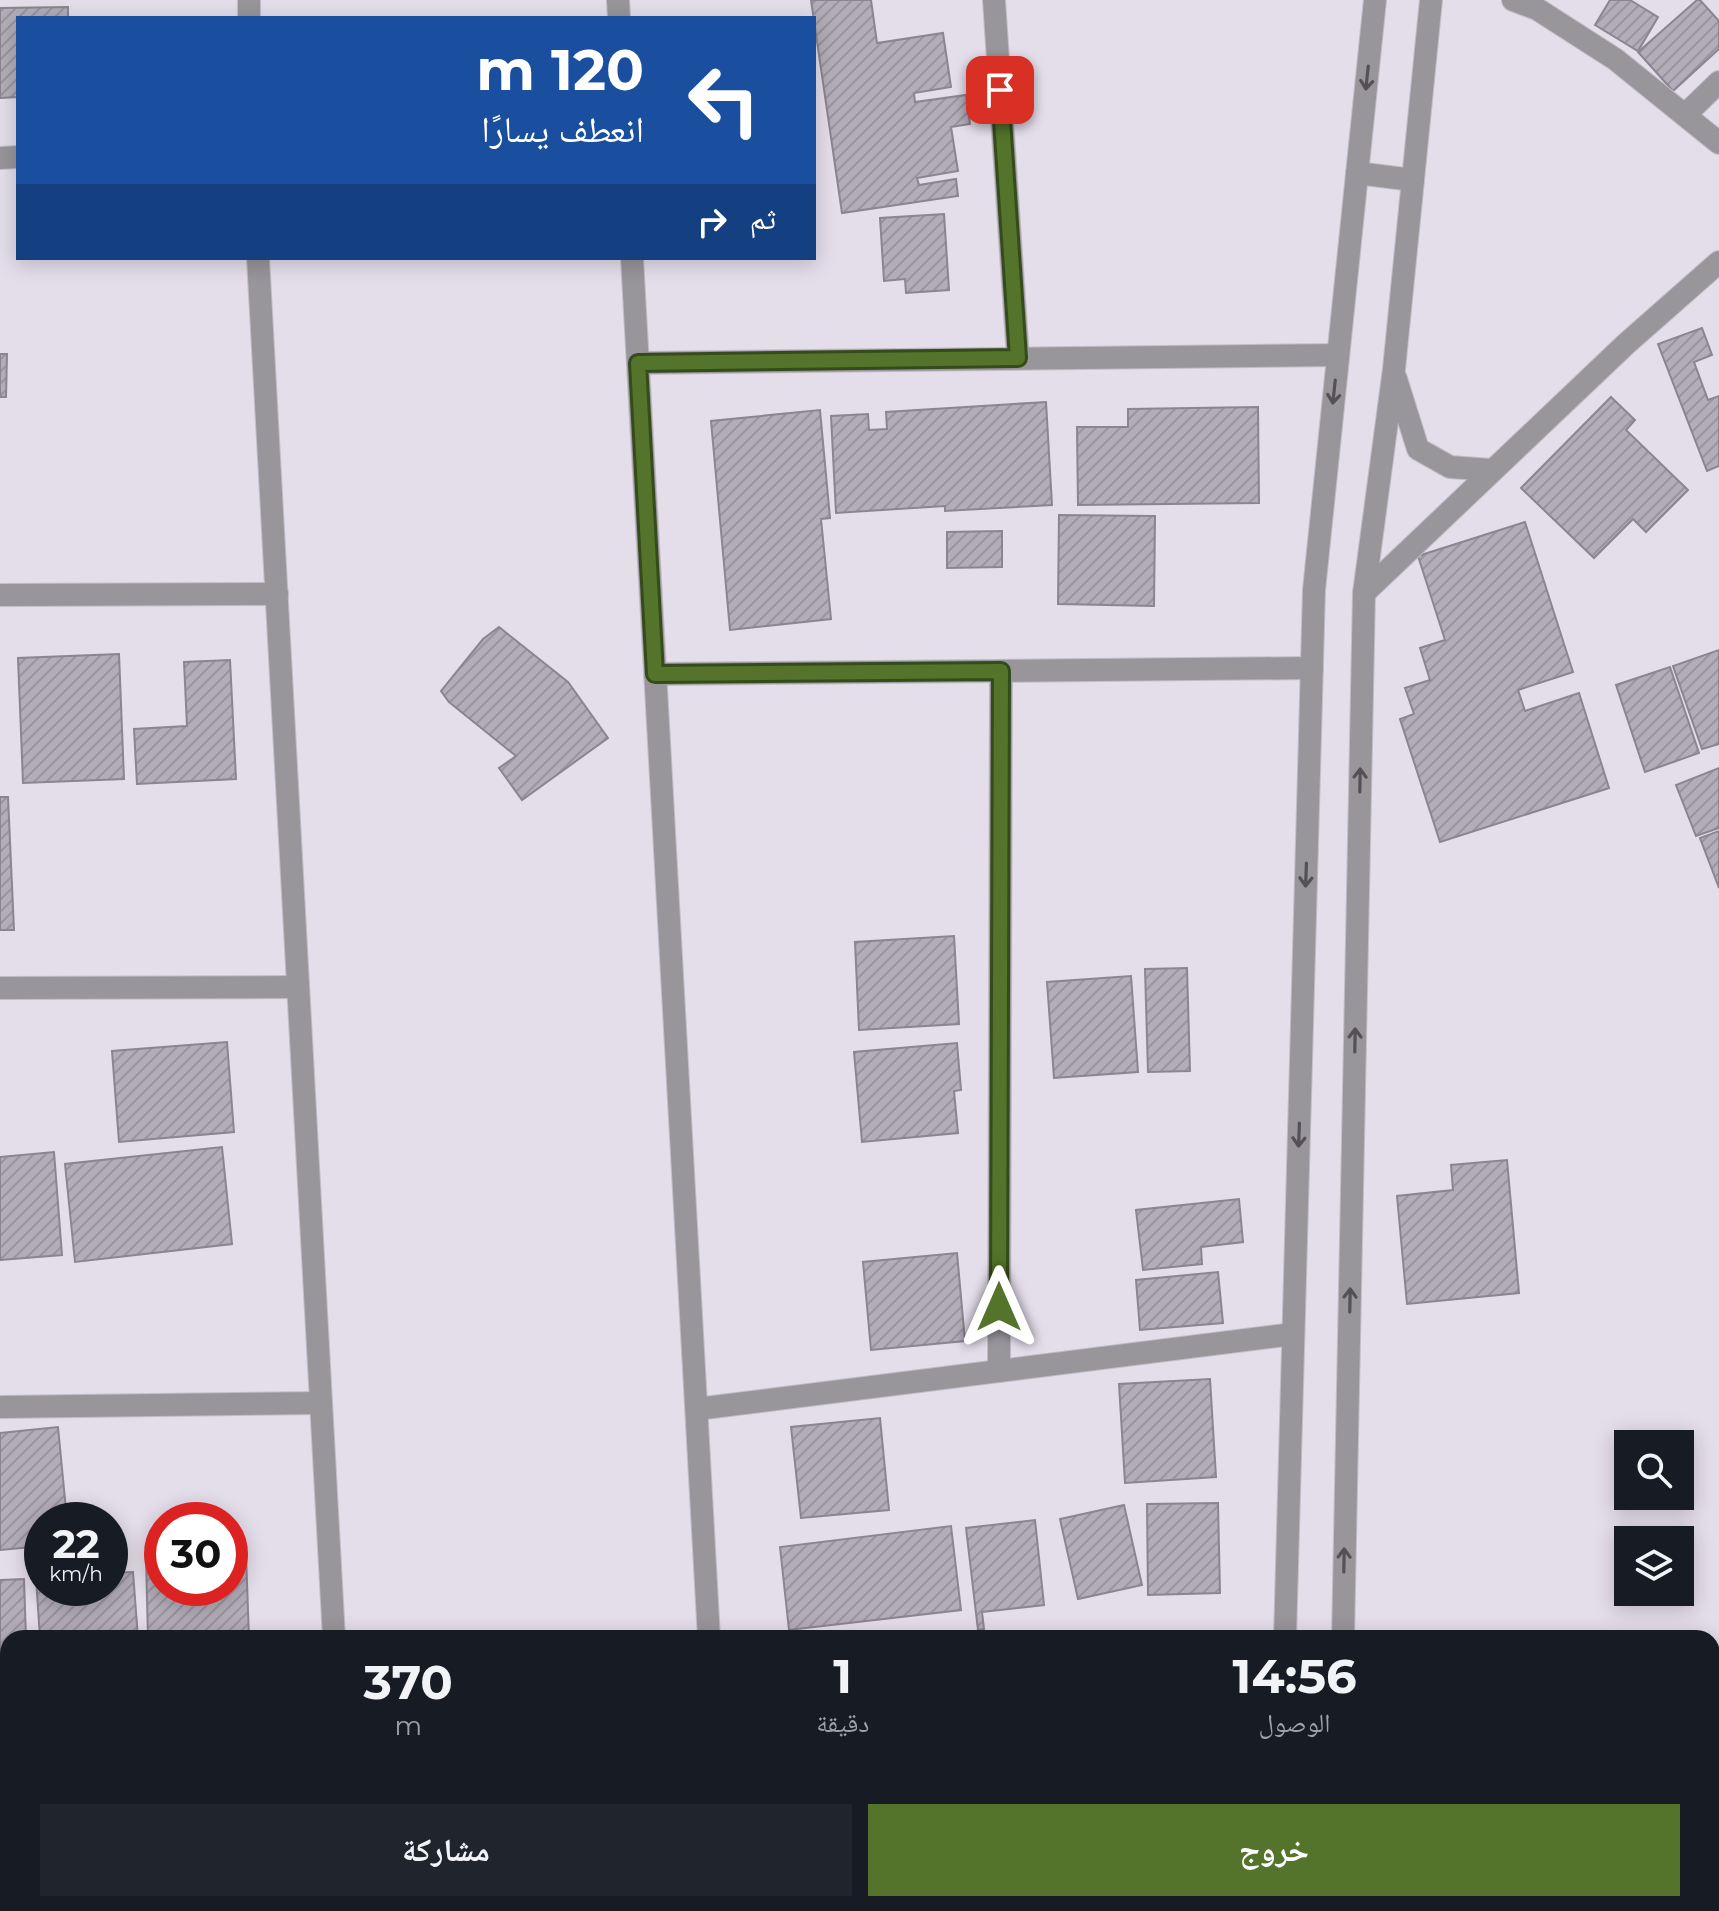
<!DOCTYPE html>
<html lang="ar">
<meta charset="utf-8">
<style>
body{margin:0;font-family:Montserrat,"Noto Naskh Arabic",sans-serif;background:#20242c;color:#f1f3f6;direction:rtl;height:100vh;display:flex;flex-direction:column;font-size:30px;white-space:nowrap}
*{box-sizing:border-box;margin:0}
p{font-size:26px;color:#9ea1a6}
.icon{flex:none;width:44px;height:44px;fill:none;stroke:currentColor;stroke-width:2;stroke-linecap:round;stroke-linejoin:round}
.map{position:relative;flex:1;overflow:hidden;direction:ltr}
.details{position:absolute;left:0px;top:1630px;width:1720px;height:282px;display:flex;flex-direction:column;background:#171b24;border-radius:24px 24px 0 0;box-shadow:0 4px 20px #0003;direction:rtl}
.details>*{flex:none}
.guide{position:absolute;left:16px;top:16px;width:800px;height:244px;border-radius:0px;box-shadow:0 4px 20px #0003;direction:rtl;background:#1a4fa0;color:#fff;overflow:hidden}
.fabs{position:absolute;left:1614px;top:1430px;display:grid;gap:16px}
.fabs a{display:grid;place-items:center;width:80px;height:80px;border-radius:0px;background:#171b24;box-shadow:0 4px 20px #0003;font-size:40px}
.speed{position:absolute;left:24px;top:1502px;display:flex;gap:16px;font-size:40px;font-weight:700;text-align:center}
.speed>*{display:grid;place-content:center;width:104px;height:104px;border-radius:50%;background:#171b24;box-shadow:0 4px 20px #0003;line-height:1}
.speed small{font-size:20px;font-weight:400}
.speed .limit{border:12px solid #d22;background:#fff;color:#111}
.pin{position:absolute;display:grid;place-items:center;width:68px;height:68px;color:#fff;margin:-34px;border-radius:16px;box-shadow:0 4px 12px #0006}
.me{position:absolute;width:88px;margin:-44px;rotate:0deg;stroke-linejoin:round;filter:drop-shadow(0 0 6px #0008)}
.turn{display:flex;align-items:center;gap:28px;height:168px;padding:0 40px;font-size:36px}
.turn .icon{width:104px;height:104px;stroke-width:2.5}
.turn b{display:block;font-size:56px;line-height:68px}
.then{display:flex;align-items:center;height:76px;padding:0 40px;background:#0003;gap:16px;font-size:30px}
.eta{display:flex;justify-content:space-evenly;align-items:center;height:136px;text-align:center}
.eta b{font-size:48px;font-weight:700;line-height:56px}
.button{display:flex;gap:16px;margin-top:auto;padding:16px 40px}
.button a{flex:1;height:92px;border-radius:0px;background:#53742a;color:#fff;font-size:32px;font-weight:700;line-height:92px;text-align:center}
.button a+a{background:#20242c;color:#f1f3f6}
.map>svg:first-child{display:block}
.building{fill:url(#building-hatch);stroke:#8b8591;stroke-width:2}
.lines{fill:none;stroke-linecap:round;stroke-linejoin:round}
.minor-casing{stroke:#c2bcc7;stroke-width:24}
.minor{stroke:#98959b;stroke-width:22}
.oneway{stroke:#545056}
.route-casing{stroke:#364b1b;stroke-width:20}
.route{stroke:#53742a;stroke-width:14}
</style>
<div class="map">
<svg width="1719" height="1911" viewBox="0 0 1719 1911">
<defs>
<pattern id="building-hatch" width="6" height="6" patternUnits="userSpaceOnUse" patternTransform="scale(2)"><rect width="6" height="6" fill="#b3adb9"/><path d="M-1 1l2-2M0 6l6-6M5 7l2-2" fill="none" stroke="#99949e"/></pattern>
</defs>
<rect width="100%" height="100%" fill="#e4ddea"/>
<g class="building">
<path d="M811 0H871L877 43 943 33 951 87 914 93 915 102 966 95 970 124 951 127 958 171 917 178 919 185 956 179 958 196 842 213Z"/>
<path d="M1610 0H1630L1658 17 1638 51 1595 25Z"/>
<path d="M1697 0H1700L1719 21V49L1673 91 1638 52Z"/>
<path d="M68 7V18H18V97L0 98V8Z"/>
<path d="M944 214 949 290 906 293 905 279 884 281 880 218Z"/>
<path d="M1702 328 1712 355 1694 362 1708 400 1719 396V466L1707 471 1658 344Z"/>
<path d="M0 354H7L6 397H0Z"/>
<path d="M1611 397 1635 420 1626 430 1688 490 1646 532 1633 519 1594 558 1521 488Z"/>
<path d="M1046 402 1052 505 945 511V506L836 513 831 416 868 414 869 430 887 429 886 412Z"/>
<path d="M1258 407 1259 503 1078 505 1077 427H1128V409Z"/>
<path d="M820 410 830 518 821 519 831 619 730 630 711 421Z"/>
<path d="M1059 515 1155 516 1154 606 1058 604Z"/>
<path d="M1525 522 1573 672 1518 690 1525 711 1579 693 1609 788 1440 842 1400 719 1414 714 1405 688 1430 680 1420 648 1445 640 1418 556Z"/>
<path d="M1002 531V567L947 568V532Z"/>
<path d="M499 627 568 682 608 738 522 800 499 768 516 756 449 702 441 691 483 639Z"/>
<path d="M1719 650V744L1702 749 1673 666Z"/>
<path d="M119 654 124 779 23 783 18 658Z"/>
<path d="M230 660 236 779 137 784 134 729 187 726 184 662Z"/>
<path d="M1670 667 1699 753 1645 772 1616 685Z"/>
<path d="M1719 768V828L1696 836 1676 785Z"/>
<path d="M0 797H8L14 930H0Z"/>
<path d="M1719 831V888L1700 838Z"/>
<path d="M954 936 959 1024 859 1030 855 942Z"/>
<path d="M1187 968 1190 1071 1148 1072 1145 969Z"/>
<path d="M1131 976 1138 1072 1054 1078 1047 982Z"/>
<path d="M227 1042 234 1132 119 1142 112 1051Z"/>
<path d="M957 1043 961 1090 954 1091 958 1133 862 1142 854 1052Z"/>
<path d="M222 1147 232 1244 75 1262 65 1164Z"/>
<path d="M54 1152 62 1255 0 1260V1157Z"/>
<path d="M1507 1160 1519 1293 1407 1304 1397 1196 1453 1190 1451 1165Z"/>
<path d="M1239 1199 1243 1242 1201 1247 1202 1264 1143 1270 1136 1210Z"/>
<path d="M957 1253 965 1341 871 1350 863 1262Z"/>
<path d="M1218 1272 1223 1323 1140 1330 1136 1280Z"/>
<path d="M1210 1379 1216 1477 1125 1483 1119 1384Z"/>
<path d="M880 1418 889 1510 801 1518 791 1427Z"/>
<path d="M58 1427 67 1520H42V1546L0 1550V1433Z"/>
<path d="M1218 1503 1220 1593 1148 1595 1147 1504Z"/>
<path d="M1124 1505 1142 1585 1078 1599 1060 1519Z"/>
<path d="M1035 1520 1044 1605 982 1612 984 1629 978 1630 966 1528Z"/>
<path d="M951 1526 961 1610 789 1630 780 1547Z"/>
<path d="M230 1554H246L249 1638H148L146 1558 162 1557V1588H230Z"/>
<path d="M133 1572 138 1638H40L36 1578H42V1588H110V1573Z"/>
<path d="M24 1579 26 1638H8V1669H0V1580Z"/>
<path d="M8 1831V1904H56L57 1911H0V1832Z"/>
<path d="M603 1904H688L689 1911H604Z"/>
<path d="M698 1904H798L799 1911H699Z"/>
<path d="M948 1904H1010L974 1911H949Z"/>
<path d="M1092 1904H1213L1214 1911H1092Z"/>
</g>
<g class="lines">
<g class="minor-casing">
<g id="minor">
<path d="M249 0V18"/>
<path d="M618 0 619 18"/>
<path d="M994 0 1018 358"/>
<path d="M1513 0 1537 9 1615 59 1719 143"/>
<path d="M1685 115 1719 82"/>
<path d="M0 158 18 157"/>
<path d="M1357 173 1413 180"/>
<path d="M258 258 334 1638"/>
<path d="M632 258 709 1638"/>
<path d="M638 363 1338 355"/>
<path d="M1396 379 1418 449 1450 467 1491 470"/>
<path d="M1364 593 1626 344 1719 262"/>
<path d="M0 595 277 594"/>
<path d="M655 674 1312 668"/>
<path d="M0 988 298 987"/>
<path d="M999 1371 1001 671"/>
<path d="M0 1407 321 1403"/>
<path d="M697 1409 1293 1334"/>
<path d="M1285 1638 1314 590 1375 0"/>
<path d="M1343 1638 1364 593 1394 369 1431 0"/>
<path d="M0 1769H8"/>
<path d="M347 1904V1911"/>
<path d="M1277 1911V1904"/>
<path d="M1337 1911V1904"/>
</g>
</g>
<use href="#minor" class="minor"/>
</g>
<defs><path id="oneway-shaft" d="M-6 0H5M1.5-3L5.5 0L1.5 3" fill="none" stroke-width="1.6" stroke-linecap="round" stroke-linejoin="round" transform="scale(2)"/></defs>
<g class="oneway">
<use href="#oneway-shaft" transform="translate(1367 78) rotate(96)"/>
<use href="#oneway-shaft" transform="translate(1334 392) rotate(96)"/>
<use href="#oneway-shaft" transform="translate(1360 780) rotate(-89)"/>
<use href="#oneway-shaft" transform="translate(1306 875) rotate(92)"/>
<use href="#oneway-shaft" transform="translate(1355 1040) rotate(-89)"/>
<use href="#oneway-shaft" transform="translate(1299 1135) rotate(92)"/>
<use href="#oneway-shaft" transform="translate(1350 1300) rotate(-89)"/>
<use href="#oneway-shaft" transform="translate(1344 1560) rotate(-89)"/>
</g>
<g class="lines">
<g class="route-casing">
<path id="route" d="M999 1307 1001 671 655 674 638 363 1018 358 1000 90"/>
</g>
<use href="#route" class="route"/>
</g>
</svg>
<div class="fabs">
<a><svg class="icon" aria-label="search" viewBox="0 0 24 24"><circle cx="10" cy="10" r="6"/><path d="M15 15l6 6"/></svg></a>
<a><svg class="icon" aria-label="layers" viewBox="0 0 24 24"><path d="M12 4l9 5-9 5-9-5zM3 14l9 5 9-5"/></svg></a>
</div>
<div class="speed"><div>22<small>km/h</small></div><div class="limit">30</div></div>
<div class="pin" style="left:1000px;top:90px;background:#d93025"><svg class="icon" aria-label="arrive" viewBox="0 0 24 24"><path d="M6 21V4h12l-3 4 3 4H6"/></svg></div>
<svg class="me" style="left:999px;top:1307px" viewBox="-20 -20 40 40"><path d="M0-17L14 15 0 8-14 15z" fill="#53742a" stroke="#fff" stroke-width="4"/></svg>
<div class="guide">
<div class="turn"><svg class="icon" aria-label="left" viewBox="0 0 24 24"><path d="M17 20v-9H6M10 6l-5 5 5 5"/></svg><div><b>120 m</b>انعطف يسارًا</div></div>
<div class="then">ثم<svg class="icon" aria-label="right" viewBox="0 0 24 24"><path d="M7 20v-9h11M14 6l5 5-5 5"/></svg></div>
</div>
<section class="details">
<div class="eta">
<div><b>14:56</b><p>الوصول</p></div>
<div><b>1</b><p>دقيقة</p></div>
<div><b>370</b><p>m</p></div>
</div>
<div class="button"><a>خروج</a><a>مشاركة</a></div>
</section>
</div>
